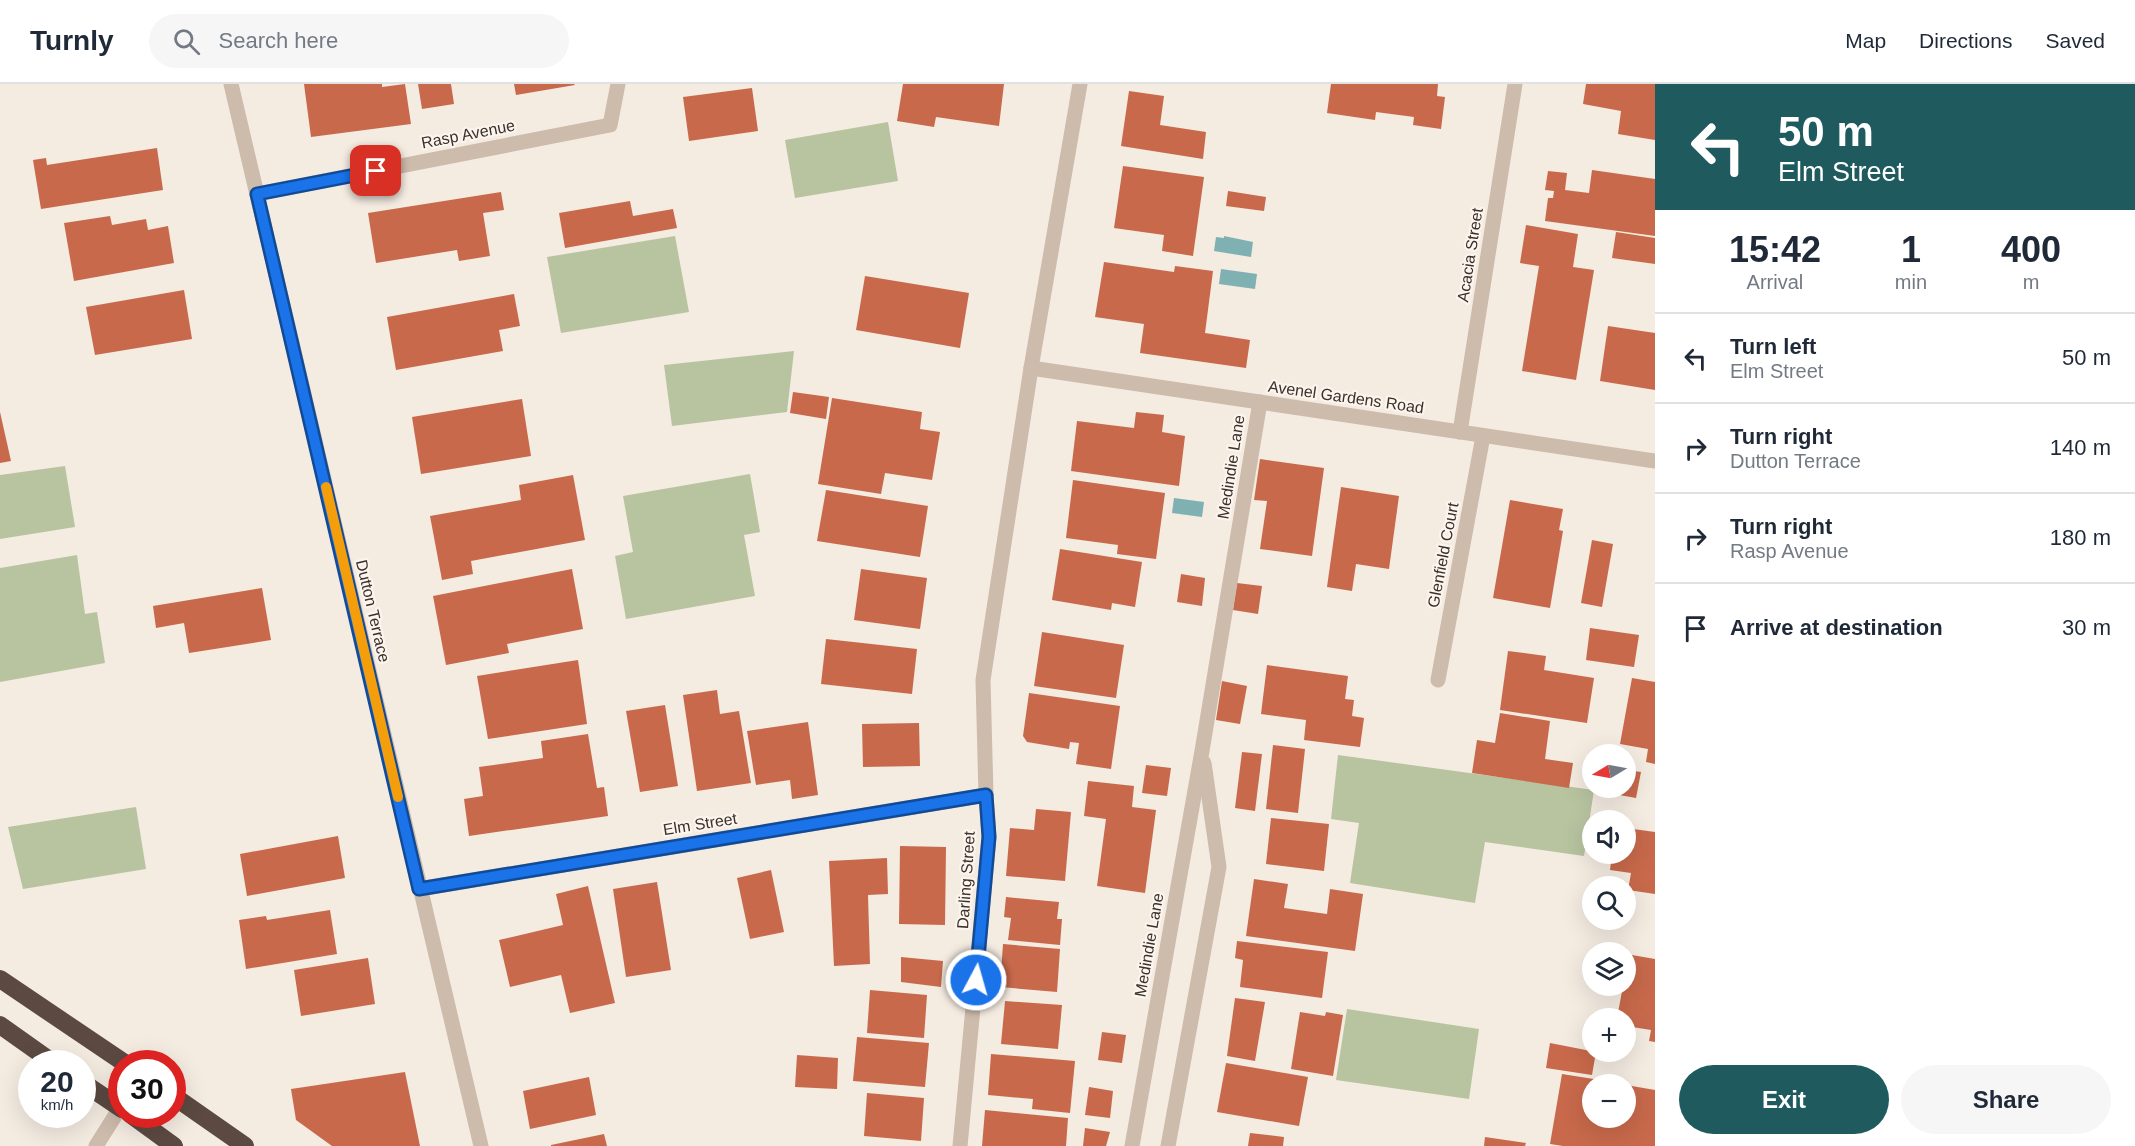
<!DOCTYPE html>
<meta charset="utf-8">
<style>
body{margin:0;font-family:Arial,sans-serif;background:#f6f6f7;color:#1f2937;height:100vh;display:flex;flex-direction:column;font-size:22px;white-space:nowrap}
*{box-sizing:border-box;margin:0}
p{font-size:20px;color:#747a83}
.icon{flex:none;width:33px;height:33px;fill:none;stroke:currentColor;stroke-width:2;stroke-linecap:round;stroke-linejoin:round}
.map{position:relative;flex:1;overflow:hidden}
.panel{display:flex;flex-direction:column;background:#fff;width:480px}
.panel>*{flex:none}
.banner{background:#1f5a5e;color:#fff;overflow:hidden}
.needle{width:39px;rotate:260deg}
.tools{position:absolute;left:1582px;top:660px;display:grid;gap:12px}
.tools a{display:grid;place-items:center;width:54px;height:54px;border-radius:50%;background:#fff;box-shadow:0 6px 24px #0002;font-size:30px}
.speed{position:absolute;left:18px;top:966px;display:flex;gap:12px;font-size:30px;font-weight:700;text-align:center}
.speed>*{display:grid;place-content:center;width:78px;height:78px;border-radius:50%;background:#fff;box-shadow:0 6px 24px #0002;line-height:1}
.speed small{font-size:15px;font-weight:400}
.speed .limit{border:9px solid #d22;background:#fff;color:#111}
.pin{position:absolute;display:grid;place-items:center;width:51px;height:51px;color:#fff;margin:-26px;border-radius:12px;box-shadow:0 3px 9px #0006}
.me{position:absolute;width:66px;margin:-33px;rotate:6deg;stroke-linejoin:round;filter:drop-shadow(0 0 4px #0008)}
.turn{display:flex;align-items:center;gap:21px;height:126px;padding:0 24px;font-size:27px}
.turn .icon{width:78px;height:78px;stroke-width:2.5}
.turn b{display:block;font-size:42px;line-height:51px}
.eta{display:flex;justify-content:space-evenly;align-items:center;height:102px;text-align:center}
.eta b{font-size:36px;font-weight:600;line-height:42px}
.primary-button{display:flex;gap:12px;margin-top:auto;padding:12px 24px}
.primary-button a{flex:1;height:69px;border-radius:36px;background:#1f5a5e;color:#fff;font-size:24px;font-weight:600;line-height:69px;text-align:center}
.primary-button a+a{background:#f6f6f7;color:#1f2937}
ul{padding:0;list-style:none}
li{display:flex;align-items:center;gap:18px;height:90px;padding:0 24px;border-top:2px solid #e0e1e3}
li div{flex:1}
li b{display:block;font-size:22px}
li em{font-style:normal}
header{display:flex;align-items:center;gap:36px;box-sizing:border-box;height:84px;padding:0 30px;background:#fff;border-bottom:2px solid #e0e1e3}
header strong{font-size:28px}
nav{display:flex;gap:33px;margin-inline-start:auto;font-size:21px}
.search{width:420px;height:54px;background:#f6f6f7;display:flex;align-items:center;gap:15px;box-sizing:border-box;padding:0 21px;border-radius:33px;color:#747a83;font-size:22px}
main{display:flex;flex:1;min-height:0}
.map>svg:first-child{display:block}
.green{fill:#b8c4a0}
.water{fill:#7fb0b2}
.building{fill:#c8694b}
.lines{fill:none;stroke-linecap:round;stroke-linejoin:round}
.street{stroke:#cdbbac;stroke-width:15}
.highway{stroke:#5c4a42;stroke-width:18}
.route-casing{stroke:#114b97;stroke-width:15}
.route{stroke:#1a73e8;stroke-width:10}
.slow{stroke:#f59e0b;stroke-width:10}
.labels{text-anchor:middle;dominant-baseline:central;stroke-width:4.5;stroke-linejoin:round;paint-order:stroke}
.street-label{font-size:16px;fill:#3b302b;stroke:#fbf5ee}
</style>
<header>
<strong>Turnly</strong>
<div class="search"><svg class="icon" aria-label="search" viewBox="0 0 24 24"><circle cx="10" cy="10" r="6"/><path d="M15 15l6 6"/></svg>Search here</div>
<nav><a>Map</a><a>Directions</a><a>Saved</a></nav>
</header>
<main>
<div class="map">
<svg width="1655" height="1062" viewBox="0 0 1655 1062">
<rect width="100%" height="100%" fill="#f4ebe1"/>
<g class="green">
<path d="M888 38 898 97 795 114 785 56Z"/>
<path d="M675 152 689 228 561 249 547 173Z"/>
<path d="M794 267 787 328 672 342 664 281Z"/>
<path d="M65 382 75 443 0 455V391Z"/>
<path d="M750 390 760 448 744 451 755 512 626 535 615 472 633 468 623 412Z"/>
<path d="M77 471 85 530 97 528 105 579 0 598V484Z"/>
<path d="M1338 671 1594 706 1584 772 1485 758 1475 819 1350 799 1359 739 1331 735Z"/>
<path d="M136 723 146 785 23 805 8 743Z"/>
<path d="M1347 925 1479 945 1469 1015 1336 996Z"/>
</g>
<g class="water">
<path d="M1224 152 1253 158 1251 173 1214 167 1216 153 1224 154Z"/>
<path d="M1221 185 1257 190 1255 205 1219 200Z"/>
<path d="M1174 414 1204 418 1202 433 1172 429Z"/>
</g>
<g class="building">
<path d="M304 0H382V3L405 0 411 40 311 53Z"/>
<path d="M418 0H451L454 20 422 25Z"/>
<path d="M514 0H574L575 1 516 11Z"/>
<path d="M903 0H1004L999 42 936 33 934 43 897 37Z"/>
<path d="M1331 0H1438L1437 12 1445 13 1441 45 1413 41 1414 33 1376 28 1375 36 1327 29Z"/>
<path d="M1586 0H1655V56L1618 50 1621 27 1583 20Z"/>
<path d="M752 4 758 47 689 57 683 13Z"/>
<path d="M1129 7 1164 12 1160 41 1206 48 1203 75 1121 62Z"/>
<path d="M157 64 163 106 41 125 33 76 46 74 47 81Z"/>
<path d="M1123 82 1204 93 1193 172 1162 167 1164 151 1114 144Z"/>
<path d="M1592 86 1655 95V152L1545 137 1548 114H1553L1554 107 1545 106 1548 87 1567 89 1565 106 1589 109Z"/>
<path d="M1228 107 1266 113 1264 127 1226 122Z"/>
<path d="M501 108 504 126 483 129 490 172 459 177 457 166 376 179 368 129Z"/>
<path d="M630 117 633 132 673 125 677 144 565 164 559 129Z"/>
<path d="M110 132 112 141 146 135 148 146 168 142 174 179 74 197 64 139Z"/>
<path d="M1526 141 1578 150 1573 183 1594 186 1576 296 1522 287 1539 182 1520 179Z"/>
<path d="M1616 148 1655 154V180L1612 174Z"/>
<path d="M1104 178 1174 188 1175 182 1213 187 1205 249 1250 256 1246 284 1140 269 1144 240 1095 233Z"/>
<path d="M865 192 969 209 960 264 856 246Z"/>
<path d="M184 206 192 255 95 271 86 223Z"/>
<path d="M514 210 520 242 499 246 503 267 396 286 387 233Z"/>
<path d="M1608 242 1655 249V306L1600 297Z"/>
<path d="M793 308 829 313 826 335 790 329Z"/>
<path d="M832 314 922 328 920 345 940 348 932 396 885 389 881 410 818 400Z"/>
<path d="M522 315 531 372 421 390 412 333Z"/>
<path d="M0 328 11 377 0 379Z"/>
<path d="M1136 328 1164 331 1162 348 1185 352 1179 402 1071 387 1077 337 1134 344Z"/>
<path d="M1260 375 1324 384 1312 472 1260 465 1267 417 1254 416Z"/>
<path d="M573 391 585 456 471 477 473 490 442 496 430 432 521 416 519 401Z"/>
<path d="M1073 396 1165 409 1156 475 1117 470 1118 461 1066 454Z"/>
<path d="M1341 403 1399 412 1389 485 1356 480 1352 507 1327 503Z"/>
<path d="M826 406 928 422 920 473 817 457Z"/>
<path d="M1510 416 1563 425 1559 446 1563 447 1550 524 1493 514Z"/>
<path d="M1592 456 1613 460 1602 523 1581 519Z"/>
<path d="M1060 465 1142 478 1135 523 1112 519 1111 526 1052 516Z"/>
<path d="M572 485 583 545 507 560 509 569 446 581 433 512Z"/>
<path d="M861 485 927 494 920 545 854 536Z"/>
<path d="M1181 490 1205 494 1202 522 1177 518Z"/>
<path d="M1237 499 1262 502 1258 530 1233 526Z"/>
<path d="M262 504 271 556 189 569 184 539 156 544 153 522Z"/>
<path d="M1590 544 1639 551 1634 583 1586 576Z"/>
<path d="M1042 548 1124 561 1116 614 1034 602Z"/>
<path d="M826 555 917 565 912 610 821 600Z"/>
<path d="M1508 567 1546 572 1544 586 1594 594 1587 639 1500 626Z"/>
<path d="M578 576 587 640 488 655 477 592Z"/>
<path d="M1267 581 1348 592 1345 615 1354 616 1352 632 1364 634 1360 663 1304 656 1306 636 1261 630Z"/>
<path d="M1632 594 1655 598V680L1646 678 1648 665 1620 660Z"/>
<path d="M1222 597 1247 602 1240 640 1216 636Z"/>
<path d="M717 606 720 630 739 627 751 699 697 707 683 611Z"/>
<path d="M1029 609 1120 622 1111 685 1076 680 1079 659 1070 658 1069 665 1027 658 1023 652Z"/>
<path d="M665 621 678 702 640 708 626 627Z"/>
<path d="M1500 629 1550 637 1545 675 1573 679 1569 704 1472 689 1477 656 1495 659Z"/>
<path d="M808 638 818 711 792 715 790 696 756 701 747 647Z"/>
<path d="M919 639 920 682 863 683 862 640Z"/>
<path d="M588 650 597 704 604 703 608 732 469 752 464 715 483 712 479 683 543 674 541 657Z"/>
<path d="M1273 661 1305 665 1298 729 1266 725Z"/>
<path d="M1242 668 1262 670 1255 727 1235 724Z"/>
<path d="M1146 681 1171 684 1167 712 1142 709Z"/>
<path d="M1626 686 1641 688 1636 714 1597 707V704H1626Z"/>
<path d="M1088 697 1134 702 1132 723 1156 726 1145 809 1097 802 1106 735 1084 732Z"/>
<path d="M1036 725 1071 728 1065 797 1006 792 1010 744 1034 746Z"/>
<path d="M1271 734 1329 740 1324 787 1266 780Z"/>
<path d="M1626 744 1655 748V810L1628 806 1631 789 1610 786 1612 770H1626Z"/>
<path d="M338 752 345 794 247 812 240 770Z"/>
<path d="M900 762 946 763 945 841 899 840Z"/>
<path d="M887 774 888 810 868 811 870 880 834 882 829 777Z"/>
<path d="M771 786 784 848 750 855 737 794Z"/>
<path d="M1254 795 1288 800 1284 824 1327 830 1330 805 1363 810 1355 867 1246 852Z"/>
<path d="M657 798 671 886 626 893 613 805Z"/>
<path d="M588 802 615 919 570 929 561 891 510 903 499 856 563 841 556 810Z"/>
<path d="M1006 813 1059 818 1057 835H1062L1060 861 1008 856 1011 834 1004 833Z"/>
<path d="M330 826 337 870 246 885 239 836 266 832 267 836Z"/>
<path d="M1598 836H1623L1622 840Z"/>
<path d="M1237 857 1328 868 1322 914 1240 903 1243 876 1235 874Z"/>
<path d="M1003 860 1060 865 1057 908 1000 903Z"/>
<path d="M1626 870 1655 875V958L1649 957 1651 946 1626 942V934H1617L1623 902H1626Z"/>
<path d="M901 873 943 877 941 903 901 898Z"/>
<path d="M368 874 375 920 301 932 294 886Z"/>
<path d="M870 906 927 911 924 954 867 949Z"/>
<path d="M1235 914 1265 918 1255 977 1227 972Z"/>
<path d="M1005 917 1062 921 1058 965 1001 960Z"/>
<path d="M1300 928 1325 932 1326 928 1343 931 1333 992 1291 985Z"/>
<path d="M1102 948 1126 951 1122 979 1098 976Z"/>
<path d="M857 953 929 959 925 1003 853 997Z"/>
<path d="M1550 959 1596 968 1592 991 1546 984Z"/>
<path d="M991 970 1075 977 1070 1029 1032 1025 1033 1015 988 1011Z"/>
<path d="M797 971 838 974 837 1005 795 1003Z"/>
<path d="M1226 979 1308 993 1299 1042 1217 1028Z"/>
<path d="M405 988 420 1062H332L296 1036 291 1005Z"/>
<path d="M1562 990 1619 999 1593 1000V1034H1626V1001L1655 1006V1062H1563L1550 1060Z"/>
<path d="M589 993 596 1031 530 1045 523 1007Z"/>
<path d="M1089 1003 1113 1007 1110 1034 1085 1031Z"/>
<path d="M867 1009 924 1014 921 1057 864 1052Z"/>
<path d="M985 1026 1068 1034 1066 1062H982Z"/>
<path d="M1085 1044 1110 1048 1106 1062H1083Z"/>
<path d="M1250 1049 1284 1053 1283 1062H1248Z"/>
<path d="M604 1050 607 1062H551V1061Z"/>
<path d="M1485 1053 1526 1059 1525 1062H1484Z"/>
</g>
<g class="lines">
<g class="street">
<path d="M231 0 481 1062"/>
<path d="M1080 0 1031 284 1655 377"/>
<path d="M257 110 610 41 618 0"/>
<path d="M1460 348 1515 0"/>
<path d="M1438 596 1483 352"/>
<path d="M419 805 986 711"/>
<path d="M96 1062 120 1024"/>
<path d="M960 1062 989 753 986 711 983 596 1031 284"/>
<path d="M1132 1062 1202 667 1260 318"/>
<path d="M1168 1062 1219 783 1204 679"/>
</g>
<g class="highway">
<path d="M0 895 126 980"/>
<path d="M0 941 55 980"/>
<path d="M82 998 122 1025"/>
<path d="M172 1011 245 1062"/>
<path d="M130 1030 174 1062"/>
</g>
</g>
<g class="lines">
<g class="route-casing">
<path id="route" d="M376 87 257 110 419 805 986 711 989 753 976 896"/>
</g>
<use href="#route" class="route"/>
<path class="slow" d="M326 403 398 713"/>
</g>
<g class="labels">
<g class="street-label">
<text transform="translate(468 50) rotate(-11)">Rasp Avenue</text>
<text transform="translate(1470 171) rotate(-81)">Acacia Street</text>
<text transform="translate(1346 313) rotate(8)">Avenel Gardens Road</text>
<text transform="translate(1231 383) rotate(-81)">Medindie Lane</text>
<text transform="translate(1443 471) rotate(-79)">Glenfield Court</text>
<text transform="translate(373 527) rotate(77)">Dutton Terrace</text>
<text transform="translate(700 740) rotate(-9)">Elm Street</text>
<text transform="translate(966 796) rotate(-86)">Darling Street</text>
<text transform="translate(1149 861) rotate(-80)">Medindie Lane</text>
</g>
</g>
</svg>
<div class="tools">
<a><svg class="needle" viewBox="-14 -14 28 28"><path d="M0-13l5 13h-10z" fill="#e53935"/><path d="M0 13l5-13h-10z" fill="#747a83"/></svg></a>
<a><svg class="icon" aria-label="sound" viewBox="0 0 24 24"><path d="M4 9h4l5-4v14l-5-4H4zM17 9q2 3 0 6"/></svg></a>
<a><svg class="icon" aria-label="search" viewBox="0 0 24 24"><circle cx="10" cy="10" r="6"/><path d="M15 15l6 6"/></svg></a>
<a><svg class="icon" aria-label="layers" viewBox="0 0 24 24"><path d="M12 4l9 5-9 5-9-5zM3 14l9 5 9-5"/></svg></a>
<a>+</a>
<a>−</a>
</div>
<div class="speed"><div>20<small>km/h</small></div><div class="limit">30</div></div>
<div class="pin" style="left:376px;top:87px;background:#d93025"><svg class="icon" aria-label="arrive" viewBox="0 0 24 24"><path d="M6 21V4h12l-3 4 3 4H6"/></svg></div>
<svg class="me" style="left:976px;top:896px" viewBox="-20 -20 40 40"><circle r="17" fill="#1a73e8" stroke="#fff" stroke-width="3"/><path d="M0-11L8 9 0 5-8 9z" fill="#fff"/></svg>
</div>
<section class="panel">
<div class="banner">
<div class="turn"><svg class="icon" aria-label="left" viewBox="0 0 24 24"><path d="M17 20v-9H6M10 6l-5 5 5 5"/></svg><div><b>50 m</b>Elm Street</div></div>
</div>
<div class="eta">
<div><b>15:42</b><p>Arrival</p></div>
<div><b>1</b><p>min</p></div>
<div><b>400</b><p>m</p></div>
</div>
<ul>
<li><svg class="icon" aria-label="left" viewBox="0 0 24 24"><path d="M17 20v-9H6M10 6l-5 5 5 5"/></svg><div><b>Turn left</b><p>Elm Street</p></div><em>50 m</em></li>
<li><svg class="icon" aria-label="right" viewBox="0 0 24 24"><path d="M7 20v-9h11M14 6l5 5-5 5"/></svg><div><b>Turn right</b><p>Dutton Terrace</p></div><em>140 m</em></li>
<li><svg class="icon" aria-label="right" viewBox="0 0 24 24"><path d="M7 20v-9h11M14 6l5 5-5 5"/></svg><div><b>Turn right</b><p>Rasp Avenue</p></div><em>180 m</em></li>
<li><svg class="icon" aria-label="arrive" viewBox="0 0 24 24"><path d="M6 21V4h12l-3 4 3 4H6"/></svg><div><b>Arrive at destination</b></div><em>30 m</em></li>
</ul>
<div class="primary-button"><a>Exit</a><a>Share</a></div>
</section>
</main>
